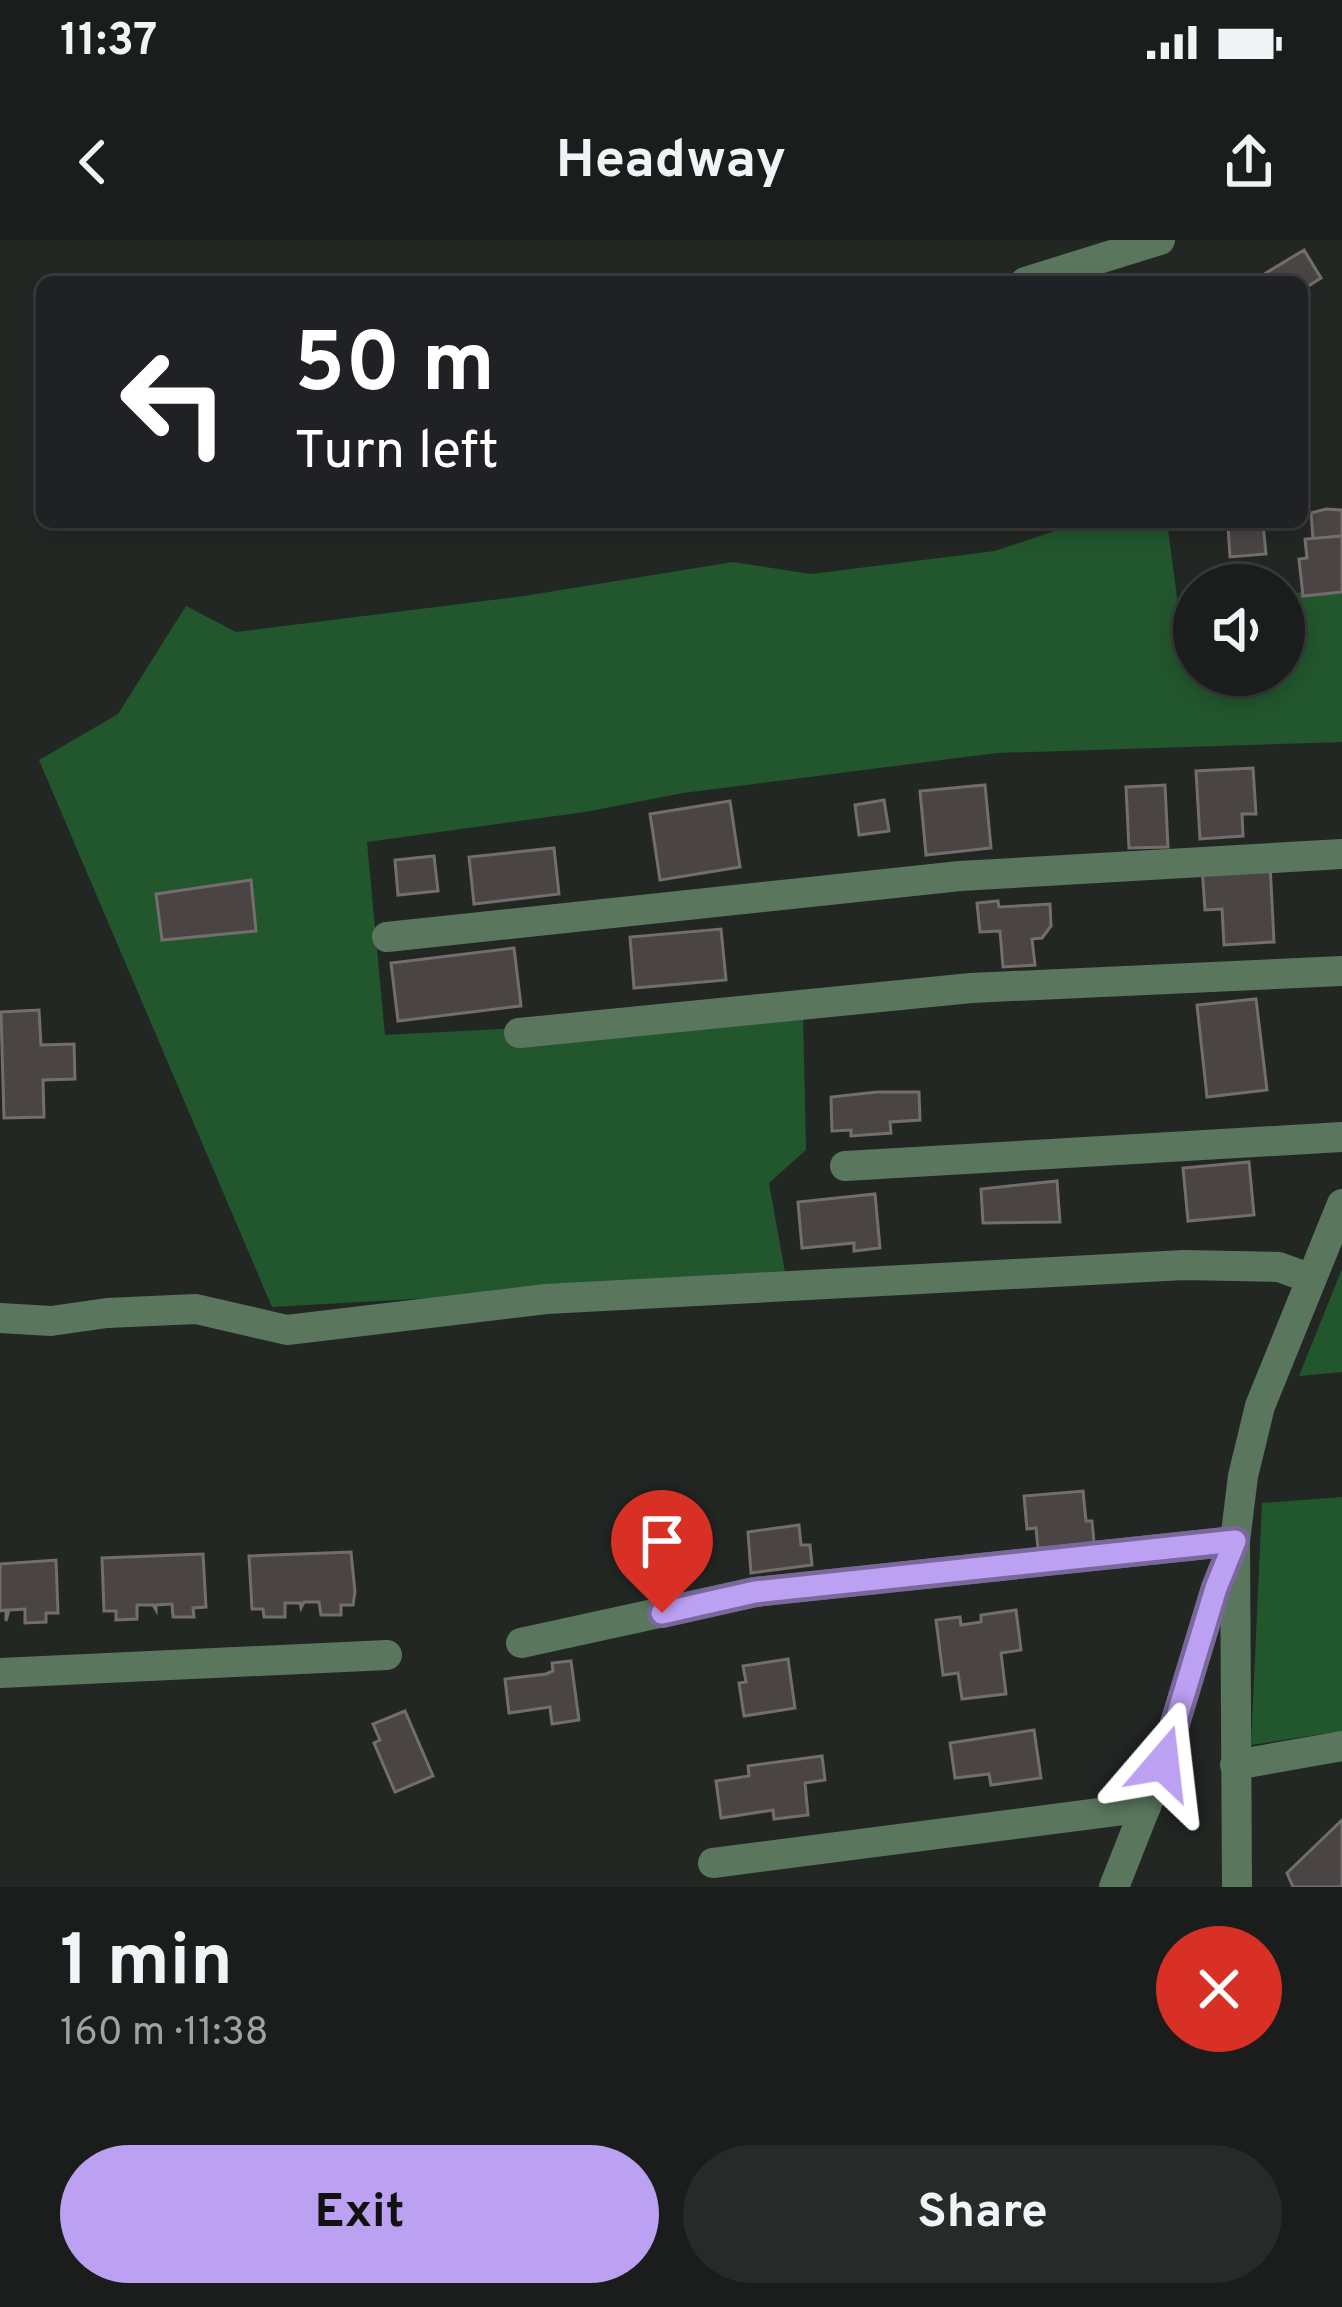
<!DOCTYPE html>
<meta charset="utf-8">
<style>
body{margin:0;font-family:Overpass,sans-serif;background:#272a28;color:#f1f3f6;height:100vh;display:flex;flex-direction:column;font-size:45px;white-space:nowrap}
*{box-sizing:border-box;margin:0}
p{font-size:39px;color:#9fa2a3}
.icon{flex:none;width:66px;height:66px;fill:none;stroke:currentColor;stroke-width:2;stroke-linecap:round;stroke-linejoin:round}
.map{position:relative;height:1647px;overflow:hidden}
.details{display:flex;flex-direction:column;background:#1a1d1b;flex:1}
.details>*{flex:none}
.top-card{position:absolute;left:36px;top:36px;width:1272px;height:252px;border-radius:18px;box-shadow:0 6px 18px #0003,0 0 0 3px #383b3a;background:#202124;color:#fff;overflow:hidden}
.buttons{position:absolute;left:1173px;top:324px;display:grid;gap:24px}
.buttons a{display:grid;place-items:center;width:132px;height:132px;border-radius:50%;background:#1a1d1b;box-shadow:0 6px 18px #0003,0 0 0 3px #383b3a;font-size:60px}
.pin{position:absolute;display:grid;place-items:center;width:102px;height:102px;color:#fff;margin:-123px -51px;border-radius:50% 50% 50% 0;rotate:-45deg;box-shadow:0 0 12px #0007}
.pin .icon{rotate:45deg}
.me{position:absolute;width:132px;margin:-66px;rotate:17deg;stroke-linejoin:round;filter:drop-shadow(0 0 9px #0008)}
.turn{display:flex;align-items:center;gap:42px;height:252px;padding:0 60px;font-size:54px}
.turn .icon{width:156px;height:156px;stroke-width:2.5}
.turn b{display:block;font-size:84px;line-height:102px}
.round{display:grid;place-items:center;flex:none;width:126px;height:126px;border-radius:63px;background:#272a28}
.overview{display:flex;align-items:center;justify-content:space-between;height:204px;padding:0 60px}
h1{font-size:72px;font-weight:700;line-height:90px}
.button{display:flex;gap:24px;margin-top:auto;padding:24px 60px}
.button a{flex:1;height:138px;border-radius:72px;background:#bca0f2;color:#111;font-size:48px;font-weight:700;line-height:138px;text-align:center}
.button a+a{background:#272a28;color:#f1f3f6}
.status{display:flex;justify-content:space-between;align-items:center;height:84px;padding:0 60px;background:#1a1d1b;direction:ltr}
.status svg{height:33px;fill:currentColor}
header{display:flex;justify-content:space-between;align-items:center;height:156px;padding:0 60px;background:#1a1d1b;font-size:54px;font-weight:700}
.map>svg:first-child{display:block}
.green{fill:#22562d}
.building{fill:#4a4544;stroke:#736d6d;stroke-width:3}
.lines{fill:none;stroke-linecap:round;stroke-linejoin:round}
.minor{stroke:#5a775e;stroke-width:30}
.route-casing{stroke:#7a689d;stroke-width:30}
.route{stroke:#bca0f2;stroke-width:21}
</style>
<div class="status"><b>11:37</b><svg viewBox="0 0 49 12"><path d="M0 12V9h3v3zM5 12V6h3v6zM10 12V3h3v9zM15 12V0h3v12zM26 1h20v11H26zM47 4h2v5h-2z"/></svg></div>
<header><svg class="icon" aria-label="back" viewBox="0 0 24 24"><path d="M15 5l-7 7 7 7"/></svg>Headway<svg class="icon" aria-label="share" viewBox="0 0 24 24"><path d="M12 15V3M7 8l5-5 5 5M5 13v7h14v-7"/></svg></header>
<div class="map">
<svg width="1342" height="1647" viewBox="0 0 1342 1647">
<rect width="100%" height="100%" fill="#232724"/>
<g class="green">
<path d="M1081 282H1167L1178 365 1194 364V435H1284V355L1342 346V502L997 513 683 553 585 572 367 602 385 795 803 773 806 910 769 943 786 1038 272 1067 39 520 118 474 186 366 236 392 524 356 733 322 811 334 995 311Z"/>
<path d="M1342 1029V1132L1299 1136Z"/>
<path d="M1342 1257V1491L1251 1505 1262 1263Z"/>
</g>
<g class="building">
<path d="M1304 10 1321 38 1302 50V42H1251Z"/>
<path d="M1326 269 1342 270V296L1313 299 1311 273Z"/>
<path d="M1263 284 1266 314 1230 317 1228 287Z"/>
<path d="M1342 296V352L1303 356 1299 319 1307 318 1305 299Z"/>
<path d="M1253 528 1256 574H1242L1243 596 1200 599 1196 531Z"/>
<path d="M985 545 991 608 926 615 920 551Z"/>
<path d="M1165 545 1168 607 1129 608 1126 547Z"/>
<path d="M884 560 889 591 859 595 855 565Z"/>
<path d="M730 561 740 627 660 640 650 574Z"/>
<path d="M554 608 559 654 474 664 469 617Z"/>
<path d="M434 616 438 651 398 655 395 620Z"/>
<path d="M1270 624 1274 702 1224 705 1222 669 1205 670 1202 627Z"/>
<path d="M251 640 256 691 162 700 156 654Z"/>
<path d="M998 661 999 667 1050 664 1051 686 1042 698 1032 699 1035 725 1003 727 1000 691 980 692 977 663Z"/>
<path d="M721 689 726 740 634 748 630 697Z"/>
<path d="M514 708 521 766 398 781 391 723Z"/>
<path d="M1256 759 1267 850 1207 857 1197 765Z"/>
<path d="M39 770 41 805 74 804 75 839 43 840 44 877 4 878 1 772Z"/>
<path d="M877 852H919L920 880 890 882 891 893 851 896V890L832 891 831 857Z"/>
<path d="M1249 922 1254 975 1188 981 1183 928Z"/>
<path d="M1057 941 1060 982 983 983 981 949Z"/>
<path d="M875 954 880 1008 854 1011V1003L802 1008 798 962Z"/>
<path d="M1083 1251 1086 1281H1092L1095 1313 1039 1319 1036 1288 1027 1289 1024 1256Z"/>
<path d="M799 1285 801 1305H810L812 1325 751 1333 748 1292Z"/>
<path d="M351 1312 355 1352 353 1365H341V1375H321L319 1362H304L301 1368 300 1363H285V1377H264L263 1369H252L249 1316Z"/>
<path d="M203 1314 206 1367 193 1368 194 1377H173L172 1364 156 1365V1370L153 1365H137V1379L116 1380V1371H104L102 1318Z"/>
<path d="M56 1320 58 1373H46V1382L25 1383V1369L9 1370 6 1381V1370L0 1371V1324Z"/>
<path d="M1016 1370 1021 1410 1001 1413 1006 1454 962 1459 958 1433 943 1435 936 1380 960 1377 961 1385 981 1382V1375Z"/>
<path d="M788 1419 795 1468 744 1476 739 1443 746 1442 743 1426Z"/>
<path d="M571 1421 579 1480 552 1484 550 1467 509 1473 505 1439 546 1434 553 1431 552 1423Z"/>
<path d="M405 1471 433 1536 395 1552 374 1503 380 1500 373 1484Z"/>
<path d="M1034 1490 1041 1538 991 1545 989 1534 955 1538 950 1503Z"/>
<path d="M822 1516 825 1540 805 1543 808 1575 774 1579 773 1570 721 1578 716 1541 749 1536 748 1526Z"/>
<path d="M1342 1580V1647H1293L1287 1633Z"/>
</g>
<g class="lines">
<g class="minor">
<path d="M1025 42 1160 0"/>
<path d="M387 697 960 636 1342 614"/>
<path d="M519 793 971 748 1342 731"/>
<path d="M845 926 1342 897"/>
<path d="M0 1078 51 1081 107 1073 196 1069 287 1090 546 1059 1184 1025 1279 1027 1309 1038"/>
<path d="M521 1403 755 1352 1235 1301 1216 1348 1163 1523 1114 1647"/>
<path d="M0 1433 387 1415"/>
<path d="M1235 1525 1342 1506"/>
<path d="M713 1623 1146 1567"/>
<path d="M1237 1647 1235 1301 1243 1236 1260 1166 1342 964"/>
</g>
</g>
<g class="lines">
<g class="route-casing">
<path id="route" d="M662 1373 755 1352 1235 1301 1216 1348 1163 1523"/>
</g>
<use href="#route" class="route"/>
</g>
</svg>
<div class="buttons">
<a><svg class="icon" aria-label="sound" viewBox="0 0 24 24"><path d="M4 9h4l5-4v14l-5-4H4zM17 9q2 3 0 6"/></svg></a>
</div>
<div class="pin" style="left:662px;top:1373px;background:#d93025"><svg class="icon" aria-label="arrive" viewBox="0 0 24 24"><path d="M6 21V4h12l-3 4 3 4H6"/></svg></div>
<svg class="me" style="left:1163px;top:1523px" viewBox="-20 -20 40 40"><path d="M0-17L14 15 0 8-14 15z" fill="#bca0f2" stroke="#fff" stroke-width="4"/></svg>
<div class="top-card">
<div class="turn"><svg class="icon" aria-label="left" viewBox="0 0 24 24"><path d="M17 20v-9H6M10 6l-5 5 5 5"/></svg><div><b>50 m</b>Turn left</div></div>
</div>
</div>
<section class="details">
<div class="overview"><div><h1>1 min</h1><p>160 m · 11:38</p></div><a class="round" style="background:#d93025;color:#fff"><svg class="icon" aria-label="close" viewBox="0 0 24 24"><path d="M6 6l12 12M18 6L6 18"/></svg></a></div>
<div class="button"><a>Exit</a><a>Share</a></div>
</section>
